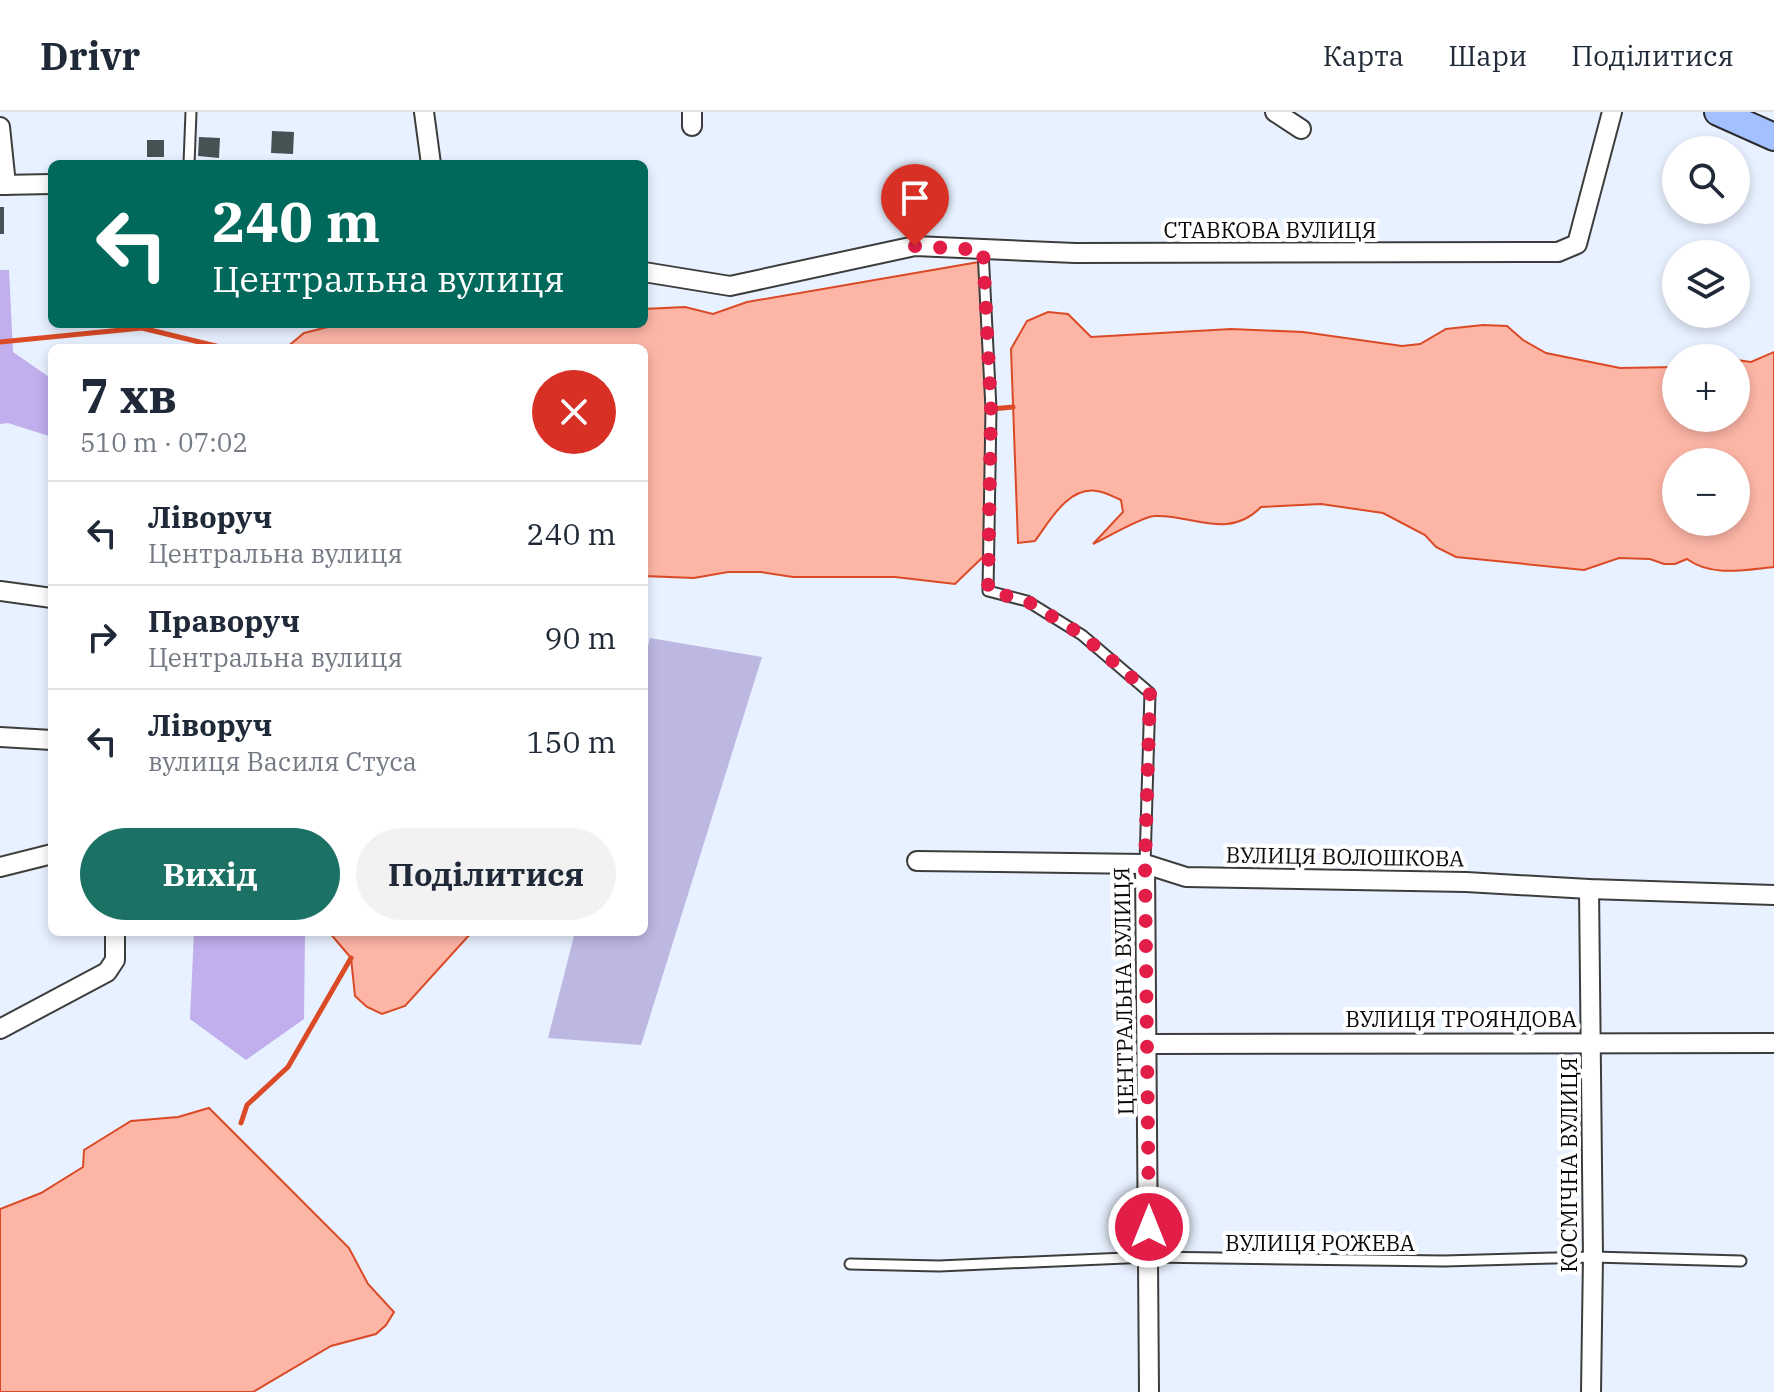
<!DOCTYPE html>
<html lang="uk">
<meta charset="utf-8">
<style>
body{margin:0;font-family:"IBM Plex Serif",serif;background:#f2f2f3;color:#1f2937;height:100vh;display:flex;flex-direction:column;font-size:30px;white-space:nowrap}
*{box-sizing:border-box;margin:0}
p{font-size:26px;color:#747a83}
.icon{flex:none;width:44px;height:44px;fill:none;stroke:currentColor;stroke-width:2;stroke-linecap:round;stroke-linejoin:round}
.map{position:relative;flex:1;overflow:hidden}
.drawer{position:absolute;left:48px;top:232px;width:600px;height:592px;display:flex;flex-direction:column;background:#fff;border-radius:12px;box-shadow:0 4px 12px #0003}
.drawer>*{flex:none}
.top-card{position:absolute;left:48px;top:48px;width:600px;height:168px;border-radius:12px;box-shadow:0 4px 12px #0003;background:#00695c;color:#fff;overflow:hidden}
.buttons{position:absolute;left:1662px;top:24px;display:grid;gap:16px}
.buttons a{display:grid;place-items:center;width:88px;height:88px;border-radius:50%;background:#fff;box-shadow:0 4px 12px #0003;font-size:40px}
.pin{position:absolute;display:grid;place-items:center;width:68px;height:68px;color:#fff;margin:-82px -34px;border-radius:50% 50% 50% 0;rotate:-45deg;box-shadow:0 0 8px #0007}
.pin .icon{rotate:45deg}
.me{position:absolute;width:88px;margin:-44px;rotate:0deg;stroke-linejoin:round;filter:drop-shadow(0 0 6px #0008)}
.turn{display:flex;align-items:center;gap:28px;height:168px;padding:0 32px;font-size:36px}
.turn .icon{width:104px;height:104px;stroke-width:2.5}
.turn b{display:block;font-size:56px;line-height:68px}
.round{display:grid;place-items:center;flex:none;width:84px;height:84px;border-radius:42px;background:#f2f2f3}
.headline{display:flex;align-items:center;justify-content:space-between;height:136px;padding:0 32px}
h1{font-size:48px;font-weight:800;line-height:60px}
.cta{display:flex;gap:16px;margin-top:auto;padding:16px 32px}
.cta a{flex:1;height:92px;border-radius:48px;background:#1a7164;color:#fff;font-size:32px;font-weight:800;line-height:92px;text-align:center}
.cta a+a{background:#f2f2f3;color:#1f2937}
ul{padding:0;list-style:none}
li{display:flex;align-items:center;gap:24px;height:104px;padding:0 32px;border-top:2px solid #e0e1e3}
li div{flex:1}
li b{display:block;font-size:30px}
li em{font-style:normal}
header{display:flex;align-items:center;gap:48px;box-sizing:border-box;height:112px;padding:0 40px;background:#fff;border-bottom:2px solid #e0e1e3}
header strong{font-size:38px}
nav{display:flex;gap:44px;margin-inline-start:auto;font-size:28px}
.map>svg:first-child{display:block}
.green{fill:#c0aeed}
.cemetery{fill:#bdb8e2}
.water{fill:#fdb5a6;stroke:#db4a26;stroke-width:2;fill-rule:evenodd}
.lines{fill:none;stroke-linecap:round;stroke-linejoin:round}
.stream{stroke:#db4a26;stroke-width:5}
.building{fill:#465154}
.lane-casing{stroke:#3d3d3d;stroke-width:13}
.street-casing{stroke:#3d3d3d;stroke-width:22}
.secondary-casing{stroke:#2c2c2c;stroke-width:30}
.lane{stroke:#fff;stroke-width:9}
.street{stroke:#fff;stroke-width:18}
.secondary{stroke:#a3c0ff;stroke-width:26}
.route{stroke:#e11d48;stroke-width:14;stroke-dasharray:0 25.2}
.labels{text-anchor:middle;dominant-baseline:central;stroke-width:8;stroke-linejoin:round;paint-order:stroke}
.street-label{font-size:22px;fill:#0a0a0a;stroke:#fff}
</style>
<header>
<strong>Drivr</strong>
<nav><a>Карта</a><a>Шари</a><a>Поділитися</a></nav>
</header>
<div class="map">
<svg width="1774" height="1280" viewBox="0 0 1774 1280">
<rect width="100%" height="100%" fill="#e8f1ff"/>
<g class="green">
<path d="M0 158H9L13 240 52 267V325L8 311 0 312Z"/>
<path d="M194 820H305L304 907 246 948 190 907Z"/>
</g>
<path class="cemetery" d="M650 526 762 545 641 933 548 926 575 820H644V550Z"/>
<g class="water">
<path d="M979 150 991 297 988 440 955 472 895 465H793L761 460H728L694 466 644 464V236H286L304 221 340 212H644V197L685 195 713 202 747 190Z"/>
<path d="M1048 200 1068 202 1091 225 1231 217 1303 220 1402 234 1420 232 1446 217 1483 213 1507 214 1523 228 1546 241 1620 256 1676 255V306H1736V248L1751 250 1774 240V455C1745 458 1711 465 1687 447L1675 452H1664L1650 447 1619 446 1584 458 1456 445 1436 435 1425 423 1383 401 1321 392 1261 395C1228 429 1192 402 1155 404 1143 404 1106 426 1093 432L1123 400 1121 388C1114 385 1105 380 1097 379 1068 374 1049 410 1035 429L1018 431 1011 237 1027 209ZM1676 350H1736V410H1676Z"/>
<path d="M329 820H472L405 894 382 902 367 895 355 884 351 846Z"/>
<path d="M209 996 349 1136 368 1172 394 1200 386 1213 376 1222 331 1234 253 1280H0V1097L41 1081 83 1055 84 1038 131 1009 178 1005Z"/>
</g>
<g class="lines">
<g class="stream">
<path d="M0 230 142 216 224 236"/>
<path d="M992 297 1013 295"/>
<path d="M241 1011 247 993 288 955 351 846"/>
</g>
</g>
<g class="building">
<path d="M272 19 294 20 293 42 271 41Z"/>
<path d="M199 25 220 26 219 46 198 44Z"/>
<rect x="147" y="28" width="17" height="17"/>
<rect x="0" y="95" width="4" height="27"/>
</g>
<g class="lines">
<g class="lane-casing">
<g id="lane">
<path d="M189 52 191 0"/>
<path d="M983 138 991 297 988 479 1027 489 1082 523 1150 581 1145 752"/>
<path d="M850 1152 939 1154 1149 1145 1444 1149 1593 1145 1741 1149"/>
</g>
</g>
<g class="street-casing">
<g id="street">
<path d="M424 0 431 52"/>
<path d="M692 0V14"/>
<path d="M1275 0 1301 17"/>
<path d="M0 15 6 73"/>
<path d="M0 73 52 72"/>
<path d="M644 160 730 174 915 134 1075 141 1558 140 1577 132 1612 0"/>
<path d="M0 479 52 486"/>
<path d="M0 625 52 628"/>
<path d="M917 749 1145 752 1186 765 1466 770 1589 777 1774 783"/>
<path d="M1145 752 1149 1280"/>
<path d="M0 755 52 742"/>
<path d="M1589 777 1593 1145 1591 1280"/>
<path d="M0 917 107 860 115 848V820"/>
<path d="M1148 932 1774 931"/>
</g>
</g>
<g class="secondary-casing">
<path id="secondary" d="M1718 0 1774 25"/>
</g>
<use href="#lane" class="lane"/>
<use href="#street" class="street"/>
<use href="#secondary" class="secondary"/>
</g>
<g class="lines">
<path class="route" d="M915 134 983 138 991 297 988 479 1027 489 1082 523 1150 581 1145 752 1149 1115"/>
</g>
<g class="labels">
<g class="street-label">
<text x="1270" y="117">СТАВКОВА ВУЛИЦЯ</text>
<text transform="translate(1345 744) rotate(1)">ВУЛИЦЯ ВОЛОШКОВА</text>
<text transform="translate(1123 879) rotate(-91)">ЦЕНТРАЛЬНА ВУЛИЦЯ</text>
<text x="1461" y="906">ВУЛИЦЯ ТРОЯНДОВА</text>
<text transform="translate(1568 1053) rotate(-90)">КОСМІЧНА ВУЛИЦЯ</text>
<text x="1320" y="1130">ВУЛИЦЯ РОЖЕВА</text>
</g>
</g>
</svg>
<div class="buttons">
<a><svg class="icon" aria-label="search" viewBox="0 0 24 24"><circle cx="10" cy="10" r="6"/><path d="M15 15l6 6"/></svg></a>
<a><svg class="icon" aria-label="layers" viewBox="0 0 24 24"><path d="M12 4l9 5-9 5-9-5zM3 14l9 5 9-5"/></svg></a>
<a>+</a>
<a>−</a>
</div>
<div class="pin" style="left:915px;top:134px;background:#d93025"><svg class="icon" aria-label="arrive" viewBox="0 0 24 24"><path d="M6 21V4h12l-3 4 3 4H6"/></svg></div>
<svg class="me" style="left:1149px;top:1115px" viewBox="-20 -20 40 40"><circle r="17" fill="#e11d48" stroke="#fff" stroke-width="3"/><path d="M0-11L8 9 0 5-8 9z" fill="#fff"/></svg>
<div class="top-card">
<div class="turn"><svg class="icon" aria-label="left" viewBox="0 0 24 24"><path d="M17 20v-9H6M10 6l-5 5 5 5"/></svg><div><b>240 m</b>Центральна вулиця</div></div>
</div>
<section class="drawer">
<div class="headline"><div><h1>7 хв</h1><p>510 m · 07:02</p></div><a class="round" style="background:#d93025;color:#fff"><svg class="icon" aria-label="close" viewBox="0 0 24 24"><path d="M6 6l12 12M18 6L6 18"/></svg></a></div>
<ul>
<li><svg class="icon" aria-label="left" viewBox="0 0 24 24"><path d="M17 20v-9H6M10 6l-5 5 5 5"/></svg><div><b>Ліворуч</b><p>Центральна вулиця</p></div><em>240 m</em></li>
<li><svg class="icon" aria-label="right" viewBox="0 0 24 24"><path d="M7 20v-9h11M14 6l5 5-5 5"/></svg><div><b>Праворуч</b><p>Центральна вулиця</p></div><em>90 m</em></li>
<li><svg class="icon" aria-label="left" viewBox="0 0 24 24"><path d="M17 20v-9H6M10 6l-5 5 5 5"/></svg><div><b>Ліворуч</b><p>вулиця Василя Стуса</p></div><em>150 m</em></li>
</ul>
<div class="cta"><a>Вихід</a><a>Поділитися</a></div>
</section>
</div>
